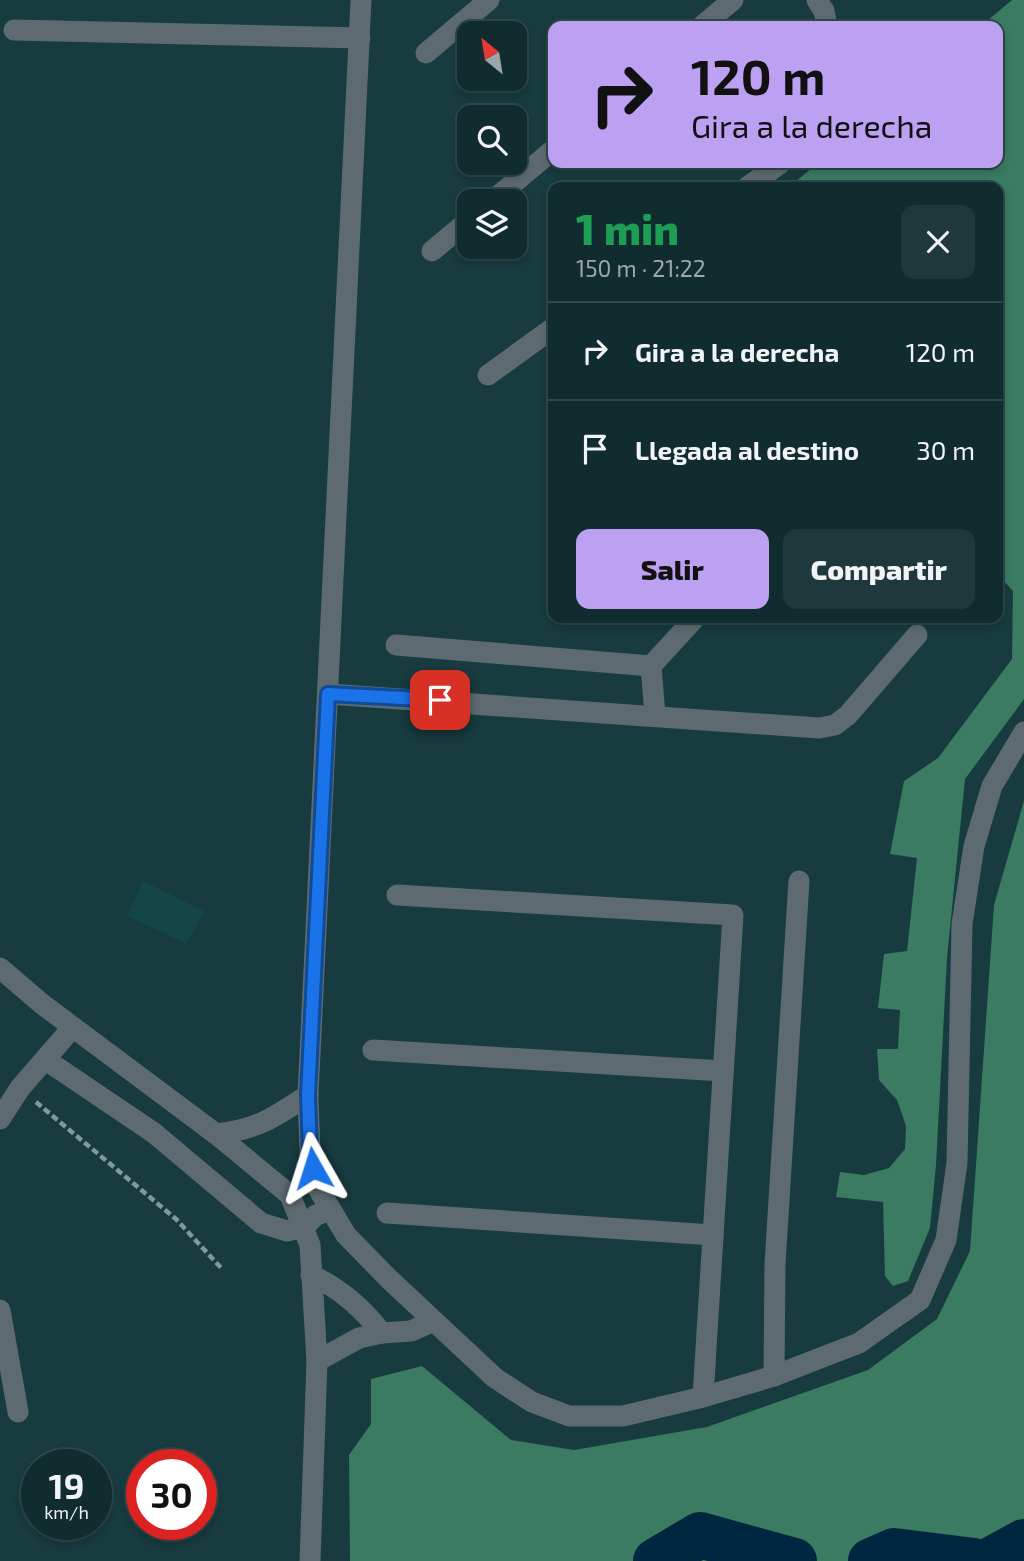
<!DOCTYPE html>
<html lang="es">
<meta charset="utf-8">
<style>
body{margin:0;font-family:"Exo 2",sans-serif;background:#1e383b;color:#f1f3f6;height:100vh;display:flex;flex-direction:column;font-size:26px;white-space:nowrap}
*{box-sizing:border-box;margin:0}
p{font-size:23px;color:#9ca7aa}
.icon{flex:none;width:38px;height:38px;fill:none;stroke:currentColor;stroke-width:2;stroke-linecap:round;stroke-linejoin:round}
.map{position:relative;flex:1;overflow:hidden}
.side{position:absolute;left:548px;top:182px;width:455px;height:441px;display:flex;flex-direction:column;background:#112c2f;border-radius:14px;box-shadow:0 4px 10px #0003,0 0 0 2px #30484b}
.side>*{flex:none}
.guide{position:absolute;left:548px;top:21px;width:455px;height:147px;border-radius:14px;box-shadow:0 4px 10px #0003,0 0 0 2px #30484b;background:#bca0f2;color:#111;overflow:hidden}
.needle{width:46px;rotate:330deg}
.buttons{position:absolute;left:457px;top:21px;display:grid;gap:14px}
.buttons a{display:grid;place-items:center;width:70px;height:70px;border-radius:14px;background:#112c2f;box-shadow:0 4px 10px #0003,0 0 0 2px #30484b;font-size:35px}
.speed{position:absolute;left:21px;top:1449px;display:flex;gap:14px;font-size:35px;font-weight:700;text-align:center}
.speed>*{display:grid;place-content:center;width:91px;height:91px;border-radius:50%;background:#112c2f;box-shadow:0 4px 10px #0003,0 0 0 2px #30484b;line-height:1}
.speed small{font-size:18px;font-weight:400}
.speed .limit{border:10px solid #d22;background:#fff;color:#111}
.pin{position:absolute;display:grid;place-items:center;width:60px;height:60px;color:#fff;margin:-30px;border-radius:14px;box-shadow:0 4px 10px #0006}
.me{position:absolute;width:77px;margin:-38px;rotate:354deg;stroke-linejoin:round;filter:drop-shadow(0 0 5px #0008)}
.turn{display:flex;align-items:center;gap:24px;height:147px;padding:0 28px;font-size:32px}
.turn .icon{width:91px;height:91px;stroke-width:2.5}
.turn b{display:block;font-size:49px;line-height:60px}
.round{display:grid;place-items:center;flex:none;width:74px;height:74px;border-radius:14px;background:#1e383b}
.overview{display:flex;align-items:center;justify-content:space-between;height:119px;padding:0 28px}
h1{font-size:42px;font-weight:800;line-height:52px;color:#1e9e55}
.cta{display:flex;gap:14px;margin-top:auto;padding:14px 28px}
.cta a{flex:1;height:80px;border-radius:14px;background:#bca0f2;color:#111;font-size:28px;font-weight:800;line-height:80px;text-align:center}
.cta a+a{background:#1e383b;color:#f1f3f6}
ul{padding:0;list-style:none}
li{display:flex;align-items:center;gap:21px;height:98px;padding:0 28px;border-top:2px solid #30484b}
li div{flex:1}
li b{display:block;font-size:26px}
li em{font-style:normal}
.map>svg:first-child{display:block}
.built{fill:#144549}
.forest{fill:#3a7b61}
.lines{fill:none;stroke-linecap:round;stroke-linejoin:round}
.river{stroke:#002740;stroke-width:46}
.path{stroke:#7e9a9d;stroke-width:4.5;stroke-dasharray:7 3.5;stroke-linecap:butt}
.minor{stroke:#5d6b70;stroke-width:21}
.route-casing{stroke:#114b97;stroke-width:18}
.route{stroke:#1a73e8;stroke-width:12}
</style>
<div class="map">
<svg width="1024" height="1561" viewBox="0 0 1024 1561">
<rect width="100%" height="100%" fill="#173b3f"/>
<path class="built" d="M143 881 205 911 186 944 127 916Z"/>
<g class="forest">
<path d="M1012 0H1024V699L965 779 947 958 936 1165 930 1228 908 1281 893 1286 885 1276 883 1202 836 1197 840 1172 864 1175 889 1168 905 1149 906 1126 897 1100 879 1080 877 1049H898L900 1010 878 1008 884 954 907 951 917 858 890 854 904 781 938 758 1012 659 1013 591 998 575V187H789L818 163H998V26H981Z"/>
<path d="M1024 801V1561H350L349 1455 371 1424V1379L422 1366 511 1440 574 1450 707 1427 868 1370 937 1319 970 1251 994 905Z"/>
</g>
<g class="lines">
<g class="river">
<path d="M656 1561 700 1535 794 1561"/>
<path d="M871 1561 894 1551 974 1561"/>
<path d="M989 1561 1024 1542"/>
</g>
<path class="path" d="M36 1102 176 1219 223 1270"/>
<g class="minor">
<path d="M361 0 308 1095 310 1152 316 1185 346 1235 389 1279 495 1378 532 1402 569 1416H623L703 1397 774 1376 859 1343 920 1300 946 1240 957 1163 962 924 974 846 992 786 1024 732"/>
<path d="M817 0 824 11 827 26"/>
<path d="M702 26 733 0"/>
<path d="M14 30 360 38"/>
<path d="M426 53 489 0"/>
<path d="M747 187 781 163"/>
<path d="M492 201 553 150"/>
<path d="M432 251 469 220"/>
<path d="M488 375 553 328"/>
<path d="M396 645 651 666 695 618"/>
<path d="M651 666 655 715"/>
<path d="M328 694 819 728 835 725 848 715 917 635"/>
<path d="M397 895 733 915 703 1397"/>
<path d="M0 968 42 1004 216 1134 290 1195 310 1245 317 1361 310 1561"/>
<path d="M373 1050 723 1071"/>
<path d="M46 1060 154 1133 261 1223 287 1231 304 1227 316 1215 331 1210"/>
<path d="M0 1119 20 1088 73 1027"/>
<path d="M216 1134C259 1129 273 1118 308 1095"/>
<path d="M387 1213 713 1235"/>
<path d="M311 1275C341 1289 362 1308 382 1333"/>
<path d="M0 1310 18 1412"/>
<path d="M317 1361 359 1338 382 1333 411 1331 434 1321"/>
<path d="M774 1376 775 1264 799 881"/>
</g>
</g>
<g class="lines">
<g class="route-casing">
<path id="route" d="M313 1168 310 1152 308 1095 328 694 440 700"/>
</g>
<use href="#route" class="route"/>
</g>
</svg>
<div class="buttons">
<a><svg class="needle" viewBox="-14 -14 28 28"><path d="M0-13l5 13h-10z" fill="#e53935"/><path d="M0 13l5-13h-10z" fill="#9ca7aa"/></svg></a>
<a><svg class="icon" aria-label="search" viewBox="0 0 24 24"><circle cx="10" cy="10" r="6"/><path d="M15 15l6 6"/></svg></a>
<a><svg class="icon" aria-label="layers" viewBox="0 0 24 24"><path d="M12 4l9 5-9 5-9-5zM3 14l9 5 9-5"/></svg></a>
</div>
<div class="speed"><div>19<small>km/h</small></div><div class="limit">30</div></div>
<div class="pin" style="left:440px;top:700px;background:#d93025"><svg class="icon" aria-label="arrive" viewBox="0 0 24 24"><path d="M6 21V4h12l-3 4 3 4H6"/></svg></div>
<svg class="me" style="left:313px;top:1168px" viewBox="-20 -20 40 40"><path d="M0-17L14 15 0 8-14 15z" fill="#1a73e8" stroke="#fff" stroke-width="4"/></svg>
<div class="guide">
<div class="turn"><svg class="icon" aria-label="right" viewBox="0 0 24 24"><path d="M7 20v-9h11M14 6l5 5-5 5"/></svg><div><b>120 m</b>Gira a la derecha</div></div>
</div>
<section class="side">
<div class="overview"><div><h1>1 min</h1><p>150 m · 21:22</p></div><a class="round"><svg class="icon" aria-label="close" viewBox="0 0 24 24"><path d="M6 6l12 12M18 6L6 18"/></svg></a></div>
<ul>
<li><svg class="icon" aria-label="right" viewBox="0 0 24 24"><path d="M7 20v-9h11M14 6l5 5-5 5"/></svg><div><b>Gira a la derecha</b></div><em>120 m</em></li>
<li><svg class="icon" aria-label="arrive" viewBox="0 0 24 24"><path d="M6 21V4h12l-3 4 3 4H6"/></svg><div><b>Llegada al destino</b></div><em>30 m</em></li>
</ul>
<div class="cta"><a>Salir</a><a>Compartir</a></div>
</section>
</div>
